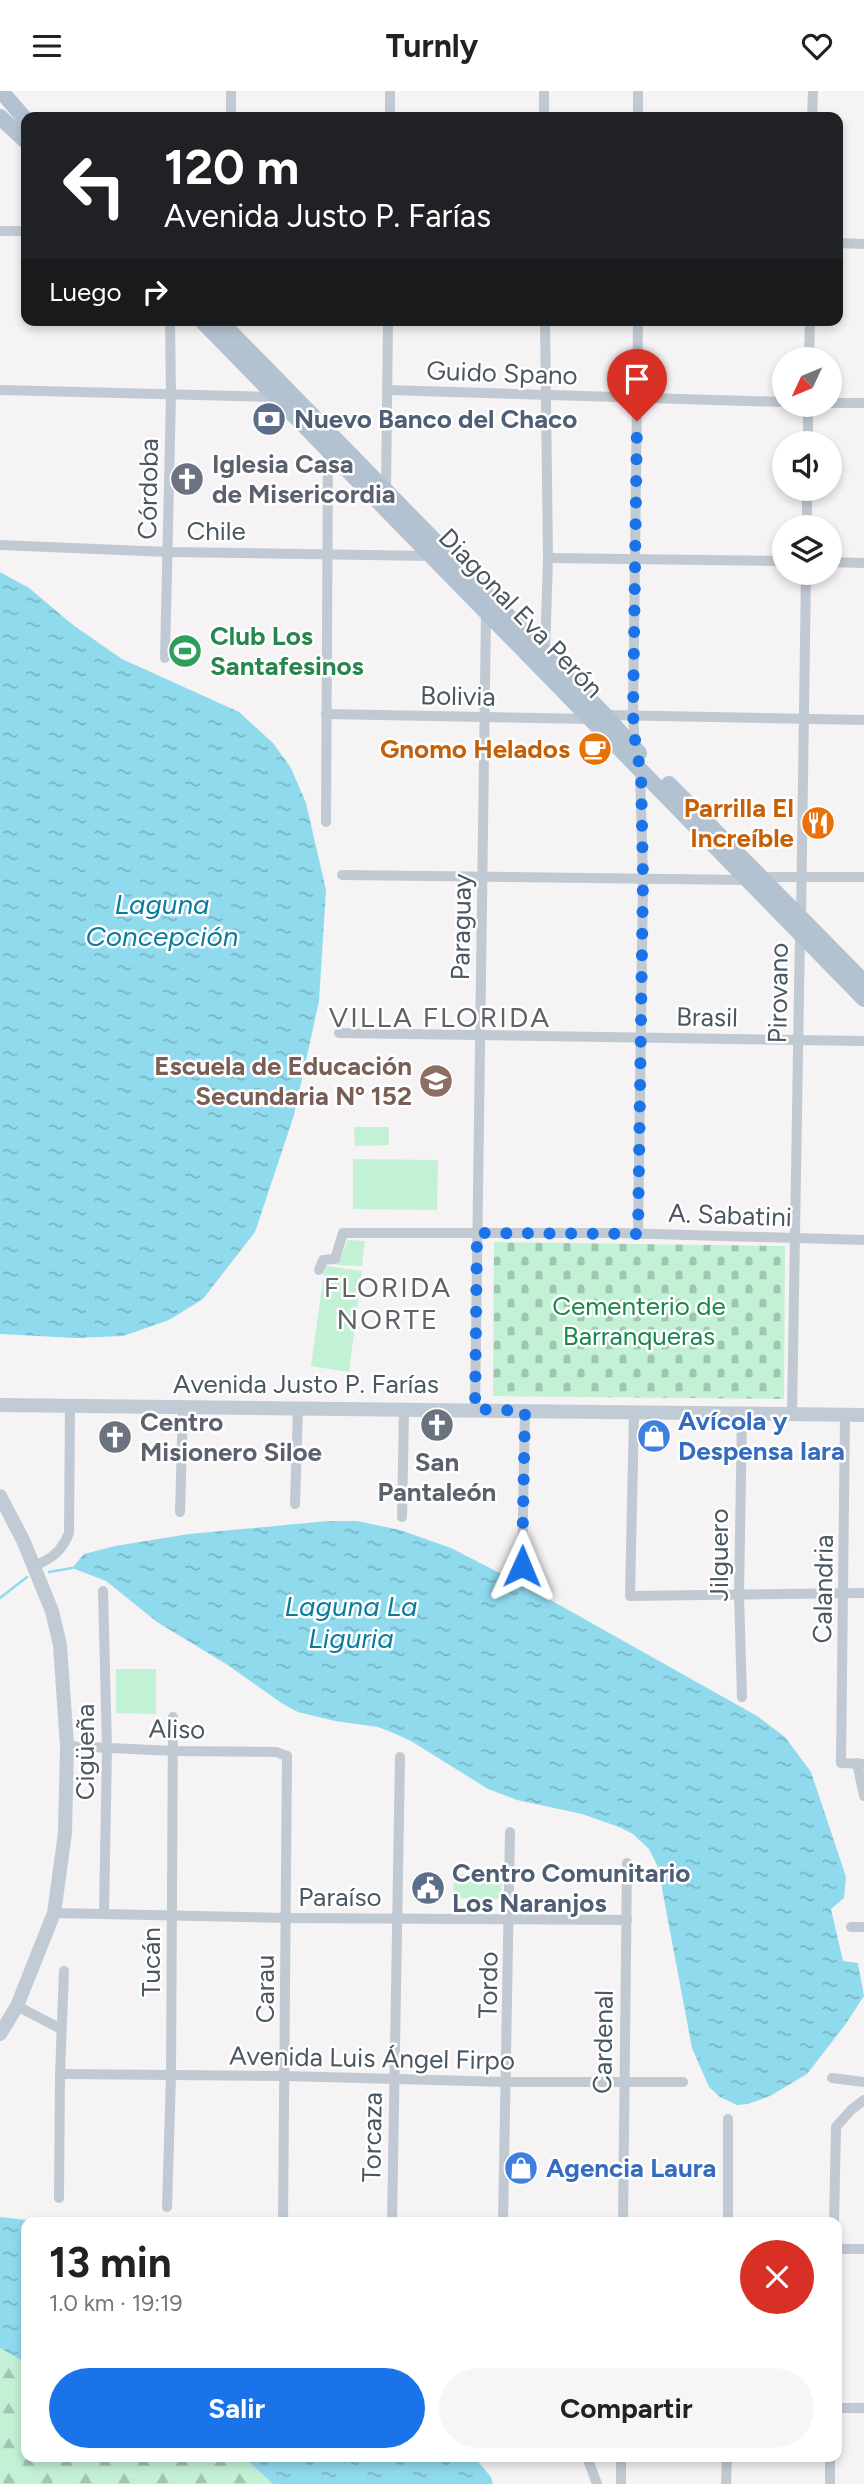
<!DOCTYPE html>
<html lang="es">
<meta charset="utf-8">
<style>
body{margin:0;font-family:Figtree,sans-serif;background:#f6f6f6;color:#222;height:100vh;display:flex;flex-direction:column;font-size:26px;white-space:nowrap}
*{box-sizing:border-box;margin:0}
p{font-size:23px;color:#767676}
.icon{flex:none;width:38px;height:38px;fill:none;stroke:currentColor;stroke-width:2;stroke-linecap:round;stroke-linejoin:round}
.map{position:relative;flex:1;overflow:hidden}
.side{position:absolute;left:21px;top:2126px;width:821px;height:245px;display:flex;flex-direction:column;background:#fff;border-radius:14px;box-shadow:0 4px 10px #0003}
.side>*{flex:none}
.guide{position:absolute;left:21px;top:21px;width:822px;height:214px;border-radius:14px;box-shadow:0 4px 10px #0003;background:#202124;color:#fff;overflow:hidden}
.needle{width:46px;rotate:226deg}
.buttons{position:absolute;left:772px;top:256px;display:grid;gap:14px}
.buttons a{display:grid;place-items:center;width:70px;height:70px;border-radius:50%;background:#fff;box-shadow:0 4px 10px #0003;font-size:35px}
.pin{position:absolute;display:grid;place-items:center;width:60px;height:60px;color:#fff;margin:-72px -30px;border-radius:50% 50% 50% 0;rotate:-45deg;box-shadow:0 0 7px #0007}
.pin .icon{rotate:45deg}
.me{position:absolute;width:77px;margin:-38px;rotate:1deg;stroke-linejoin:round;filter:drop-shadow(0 0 5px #0008)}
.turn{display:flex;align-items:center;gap:24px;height:147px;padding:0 28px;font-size:32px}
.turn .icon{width:91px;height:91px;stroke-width:2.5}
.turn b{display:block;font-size:49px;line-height:60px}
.then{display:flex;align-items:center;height:66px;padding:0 28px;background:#0003;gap:14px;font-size:26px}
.round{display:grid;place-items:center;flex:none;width:74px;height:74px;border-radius:37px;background:#f6f6f6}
.headline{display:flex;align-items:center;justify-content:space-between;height:119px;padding:0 28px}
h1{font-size:42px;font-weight:700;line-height:52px}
.cta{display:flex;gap:14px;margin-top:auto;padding:14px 28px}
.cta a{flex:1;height:80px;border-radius:42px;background:#1a73e8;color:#fff;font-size:28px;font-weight:700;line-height:80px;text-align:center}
.cta a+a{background:#f6f6f6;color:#222}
header{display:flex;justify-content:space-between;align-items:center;height:91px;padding:0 28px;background:#fff;font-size:32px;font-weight:700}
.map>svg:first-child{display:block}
.green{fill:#c3f1d5}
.forest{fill:url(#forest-firs)}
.cemetery{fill:url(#cemetery-stones)}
.water{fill:url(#water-ripples)}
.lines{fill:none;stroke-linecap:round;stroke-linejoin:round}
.stream{stroke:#90daee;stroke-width:2.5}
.street{stroke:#c1cad2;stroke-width:10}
.secondary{stroke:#c1cbd6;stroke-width:14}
.primary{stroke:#b3c2d1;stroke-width:16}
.route{stroke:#1a73e8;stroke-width:12;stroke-dasharray:0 21.6}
.labels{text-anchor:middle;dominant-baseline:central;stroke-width:5;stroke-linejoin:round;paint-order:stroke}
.street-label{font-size:26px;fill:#4a5661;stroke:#fff}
.service-label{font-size:26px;font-weight:bold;fill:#4e5e75;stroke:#fff;text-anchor:start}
.worship-label{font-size:26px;font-weight:bold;fill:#5b616d;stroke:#fff;text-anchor:start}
.leisure-label{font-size:26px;font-weight:bold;fill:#27864d;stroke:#fff;text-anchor:start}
.food-label{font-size:26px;font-weight:bold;fill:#c56008;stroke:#fff;text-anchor:end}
.education-label{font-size:26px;font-weight:bold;fill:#785e54;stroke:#fff;text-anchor:end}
.park-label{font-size:26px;fill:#17864f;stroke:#fff}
.shop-label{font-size:26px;font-weight:bold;fill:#366cbe;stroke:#fff;text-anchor:start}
.water-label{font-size:28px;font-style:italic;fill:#0c7c9b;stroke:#fff}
.neighbourhood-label{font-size:28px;letter-spacing:2px;fill:#5f6368;stroke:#fff}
</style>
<header><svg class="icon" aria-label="menu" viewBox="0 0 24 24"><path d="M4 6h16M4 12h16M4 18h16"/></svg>Turnly<svg class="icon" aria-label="heart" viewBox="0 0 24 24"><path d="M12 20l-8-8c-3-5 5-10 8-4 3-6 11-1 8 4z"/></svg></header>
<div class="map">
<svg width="864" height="2393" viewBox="0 0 864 2393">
<defs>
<pattern id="forest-firs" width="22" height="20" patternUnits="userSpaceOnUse" patternTransform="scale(1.75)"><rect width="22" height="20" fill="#c3f1d5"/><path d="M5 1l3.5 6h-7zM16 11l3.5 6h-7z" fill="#a0c6b0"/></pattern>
<pattern id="cemetery-stones" width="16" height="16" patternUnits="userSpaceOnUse" patternTransform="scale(1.75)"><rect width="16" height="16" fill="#c3f1d5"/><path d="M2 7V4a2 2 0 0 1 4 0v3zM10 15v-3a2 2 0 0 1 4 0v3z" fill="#a0c6b0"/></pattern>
<pattern id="water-ripples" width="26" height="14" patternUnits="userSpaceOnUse" patternTransform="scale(1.75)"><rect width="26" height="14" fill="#90daee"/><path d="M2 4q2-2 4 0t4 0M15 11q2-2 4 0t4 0" fill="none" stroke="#78b4c4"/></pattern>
</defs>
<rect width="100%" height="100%" fill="#f5f3f3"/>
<g class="green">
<path d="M354 1036H389V1054L355 1055Z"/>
<path d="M353 1068 438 1069 437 1119 353 1118Z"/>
<path d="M348 1149 365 1150 362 1175 337 1174Z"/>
<path d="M325 1175 362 1180 349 1281 311 1275Z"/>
<path d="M116 1578H156V1623L116 1622Z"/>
<path d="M454 1783 502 1784 501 1808 453 1807Z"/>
</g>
<path class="forest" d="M0 2257 26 2272V2366H237L249 2371 273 2393H0Z"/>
<path class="cemetery" d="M494 1151 785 1155 784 1308 493 1305Z"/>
<g class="water">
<path d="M0 481 29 497 73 534 122 568 239 621 273 652 291 677 306 712 326 799 319 910 294 1024 255 1141 203 1208 169 1229 123 1245 75 1247 0 1243Z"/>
<path d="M328 1430H357L400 1439 451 1457 531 1498 757 1625 785 1646 811 1681 846 1786 844 1807 831 1818 843 1870 858 1872 864 1905 845 1934 807 1983 770 2005 748 2013 737 2014 720 2006 709 1996 692 1957 658 1776 649 1758 633 1743 619 1736 582 1723 517 1709 488 1698 411 1650 391 1641 378 1636 335 1630 298 1621 283 1613 226 1573 157 1531 106 1490 72 1477 84 1463 115 1455 189 1443Z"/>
<path d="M0 2126 45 2131 26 2132V2272L0 2257Z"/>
<path d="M237 2366H474L491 2386 493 2393H273L249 2371Z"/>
</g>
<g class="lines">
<g class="stream">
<path d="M49 1481 72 1477"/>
<path d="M0 1507 27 1486"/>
</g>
<g class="street">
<path d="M231 0V26"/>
<path d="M390 0V26"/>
<path d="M544 0V26"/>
<path d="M638 0V26"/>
<path d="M812 26 813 0"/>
<path d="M0 140H26"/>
<path d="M838 152 864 153"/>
<path d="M809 268 810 229"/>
<path d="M0 299 276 306"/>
<path d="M387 299 784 311"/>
<path d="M830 312H864"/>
<path d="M808 352V313"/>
<path d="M386 400 388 229"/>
<path d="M807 436V397"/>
<path d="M0 454 168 461 431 465"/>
<path d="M548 467 784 470"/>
<path d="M830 471 864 472"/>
<path d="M545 563 548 467 545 229"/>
<path d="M165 567 171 304 170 229"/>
<path d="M326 623 591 628"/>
<path d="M606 624 864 629"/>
<path d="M635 656 633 624 638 229"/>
<path d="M326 731 328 360"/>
<path d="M342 784 747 789 762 786H864"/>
<path d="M801 826 806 481"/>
<path d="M339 942 864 950"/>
<path d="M638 1143 643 788 640 678"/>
<path d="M319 1179 323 1169 335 1168 343 1142H619L864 1149"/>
<path d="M475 1318 486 522"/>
<path d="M634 1322 630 1505 864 1502"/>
<path d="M742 1323 739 1504 742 1606"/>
<path d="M792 1324 800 841"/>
<path d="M845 1324 841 1672 864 1673"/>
<path d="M295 1413 298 1318"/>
<path d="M180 1421 183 1316"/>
<path d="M402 1426 404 1319"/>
<path d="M34 1475C53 1467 61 1461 69 1442L70 1315"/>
<path d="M522 1475 525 1320"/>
<path d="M103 1500 107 1657 104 1822"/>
<path d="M67 1655 174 1660 276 1661 287 1665 283 2132"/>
<path d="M857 1672 864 1705"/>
<path d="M54 1822 286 1827 627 1829"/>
<path d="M851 1836H864"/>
<path d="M17 1915 61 1938"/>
<path d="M60 1983 286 1985 507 1991H683"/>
<path d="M832 1987 864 1991"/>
<path d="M59 2107 60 1983 64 1880"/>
<path d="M167 2116 171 1984 173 1626"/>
<path d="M392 2132 400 1666"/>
<path d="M503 2132 510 1741"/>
<path d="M623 2132 627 1772"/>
<path d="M728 2132V2028"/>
<path d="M834 2132 836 2036 851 2019 864 2009"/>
<path d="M836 2158H864"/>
<path d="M836 2317H864"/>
<path d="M587 2366 597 2393"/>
<path d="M621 2366V2393"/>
<path d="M726 2393 727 2366"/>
<path d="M830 2393V2366"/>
</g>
<g class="secondary">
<path d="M0 1314 864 1324"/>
<path d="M0 1405 23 1449 52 1520 60 1554 67 1655 65 1742 54 1822 17 1915 0 1943"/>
</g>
<g class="primary">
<path d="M1 0 26 29"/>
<path d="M0 26 26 50"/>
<path d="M201 229 864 908"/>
<path d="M219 229 605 624 639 662"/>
<path d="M669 693 864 891"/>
</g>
</g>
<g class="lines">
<path class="route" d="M522 1475 525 1320 475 1318 477 1142 638 1143 643 788 641 679 636 660 633 624 637 330"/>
</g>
<defs>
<g id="bank-disc" transform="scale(1.75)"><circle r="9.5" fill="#5c6f8a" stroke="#fff"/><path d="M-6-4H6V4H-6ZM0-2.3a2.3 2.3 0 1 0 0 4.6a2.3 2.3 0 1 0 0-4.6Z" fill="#fff"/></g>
<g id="church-disc" transform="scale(1.75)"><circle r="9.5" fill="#6b7280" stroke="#fff"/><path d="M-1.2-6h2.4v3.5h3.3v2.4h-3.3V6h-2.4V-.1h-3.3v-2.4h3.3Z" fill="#fff"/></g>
<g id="stadium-disc" transform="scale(1.75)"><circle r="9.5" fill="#2e9e5b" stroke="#fff"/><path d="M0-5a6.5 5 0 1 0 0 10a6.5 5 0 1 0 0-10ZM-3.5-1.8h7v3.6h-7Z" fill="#fff"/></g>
<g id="cafe-disc" transform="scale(1.75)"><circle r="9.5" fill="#e8710a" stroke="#fff"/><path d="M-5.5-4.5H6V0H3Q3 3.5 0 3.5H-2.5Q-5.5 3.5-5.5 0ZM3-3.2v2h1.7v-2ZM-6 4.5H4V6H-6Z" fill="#fff"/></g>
<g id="restaurant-disc" transform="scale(1.75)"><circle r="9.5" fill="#e8710a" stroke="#fff"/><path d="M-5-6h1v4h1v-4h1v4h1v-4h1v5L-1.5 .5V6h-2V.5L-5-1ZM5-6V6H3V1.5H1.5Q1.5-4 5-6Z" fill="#fff"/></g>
<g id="school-disc" transform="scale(1.75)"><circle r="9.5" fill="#8d6e63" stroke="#fff"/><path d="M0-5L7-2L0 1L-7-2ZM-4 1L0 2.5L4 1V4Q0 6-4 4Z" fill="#fff"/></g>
<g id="shop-disc" transform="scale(1.75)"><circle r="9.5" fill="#3f7fe0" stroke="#fff"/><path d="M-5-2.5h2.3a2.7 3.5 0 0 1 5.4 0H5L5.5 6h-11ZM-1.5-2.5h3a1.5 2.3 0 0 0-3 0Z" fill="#fff"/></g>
<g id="civic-disc" transform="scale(1.75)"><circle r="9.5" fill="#5c6f8a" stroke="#fff"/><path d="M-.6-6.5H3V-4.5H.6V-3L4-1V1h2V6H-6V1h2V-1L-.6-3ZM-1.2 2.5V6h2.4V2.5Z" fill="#fff"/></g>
</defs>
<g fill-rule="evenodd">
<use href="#bank-disc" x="269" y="328"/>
<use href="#church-disc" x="187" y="388"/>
<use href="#stadium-disc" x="185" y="560"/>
<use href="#cafe-disc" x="595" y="658"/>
<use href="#restaurant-disc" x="818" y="732"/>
<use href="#school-disc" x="436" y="990"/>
<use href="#church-disc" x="437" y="1334"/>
<use href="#shop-disc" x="654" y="1345"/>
<use href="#church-disc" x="115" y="1346"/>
<use href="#civic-disc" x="428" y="1797"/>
<use href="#shop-disc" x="521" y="2077"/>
</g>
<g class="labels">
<g class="street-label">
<text transform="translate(502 282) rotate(2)">Guido Spano</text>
<text transform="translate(148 398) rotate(-89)">Córdoba</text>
<text x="216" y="440">Chile</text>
<text transform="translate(521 522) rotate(46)">Diagonal Eva Perón</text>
<text transform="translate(458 605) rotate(1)">Bolivia</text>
<text transform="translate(461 836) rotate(-89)">Paraguay</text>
<text transform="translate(778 902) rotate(-89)">Pirovano</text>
<text transform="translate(707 926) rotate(1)">Brasil</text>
<text transform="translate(730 1124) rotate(2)">A. Sabatini</text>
<text x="306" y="1293">Avenida Justo P. Farías</text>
<text transform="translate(719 1464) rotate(-90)">Jilguero</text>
<text transform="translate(823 1498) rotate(-89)">Calandria</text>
<text transform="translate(177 1638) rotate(1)">Aliso</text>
<text transform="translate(85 1661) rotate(-90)">Cigüeña</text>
<text x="340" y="1806">Paraíso</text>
<text transform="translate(151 1871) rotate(-90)">Tucán</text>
<text transform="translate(488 1894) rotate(-89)">Tordo</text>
<text transform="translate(265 1898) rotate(-90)">Carau</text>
<text transform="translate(603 1951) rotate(-89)">Cardenal</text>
<text transform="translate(372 1967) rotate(1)">Avenida Luis Ángel Firpo</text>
<text transform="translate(372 2046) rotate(-89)">Torcaza</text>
</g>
<g class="service-label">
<text x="294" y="328">Nuevo Banco del Chaco</text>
<text x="452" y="1782">Centro Comunitario<tspan x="452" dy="30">Los Naranjos</tspan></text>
</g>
<g class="worship-label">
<text x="212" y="373">Iglesia Casa<tspan x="212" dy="30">de Misericordia</tspan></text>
<text x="140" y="1331">Centro<tspan x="140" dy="30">Misionero Siloe</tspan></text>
<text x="437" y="1371" text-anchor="middle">San<tspan x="437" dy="30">Pantaleón</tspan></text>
</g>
<g class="leisure-label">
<text x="210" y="545">Club Los<tspan x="210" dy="30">Santafesinos</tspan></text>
</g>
<g class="food-label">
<text x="570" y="658">Gnomo Helados</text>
<text x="794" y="717">Parrilla El<tspan x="794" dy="30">Increíble</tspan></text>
</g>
<g class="education-label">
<text x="412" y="975">Escuela de Educación<tspan x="412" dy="30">Secundaria Nº 152</tspan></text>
</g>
<g class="park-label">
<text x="639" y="1215">Cementerio de<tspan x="639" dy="30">Barranqueras</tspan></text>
</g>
<g class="shop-label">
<text x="678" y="1330">Avícola y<tspan x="678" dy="30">Despensa Iara</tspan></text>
<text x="546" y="2077">Agencia Laura</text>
</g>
<g class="water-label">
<text x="162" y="813">Laguna<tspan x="162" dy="32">Concepción</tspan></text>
<text x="351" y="1515">Laguna La<tspan x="351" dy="32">Liguria</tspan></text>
</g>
<g class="neighbourhood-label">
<text x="440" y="926">VILLA FLORIDA</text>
<text x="388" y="1196">FLORIDA<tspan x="388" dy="32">NORTE</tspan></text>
</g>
</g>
</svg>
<div class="buttons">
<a><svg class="needle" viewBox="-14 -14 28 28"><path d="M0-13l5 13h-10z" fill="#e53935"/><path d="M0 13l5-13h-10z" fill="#767676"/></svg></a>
<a><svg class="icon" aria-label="sound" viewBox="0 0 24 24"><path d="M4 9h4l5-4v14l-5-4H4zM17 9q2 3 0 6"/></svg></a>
<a><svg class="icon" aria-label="layers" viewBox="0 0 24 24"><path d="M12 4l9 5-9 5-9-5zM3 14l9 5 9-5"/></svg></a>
</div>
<div class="pin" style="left:637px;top:330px;background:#d93025"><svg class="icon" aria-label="arrive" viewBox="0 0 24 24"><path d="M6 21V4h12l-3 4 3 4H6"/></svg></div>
<svg class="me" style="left:522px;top:1475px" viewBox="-20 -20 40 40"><path d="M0-17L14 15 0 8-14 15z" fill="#1a73e8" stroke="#fff" stroke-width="4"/></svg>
<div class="guide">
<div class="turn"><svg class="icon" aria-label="left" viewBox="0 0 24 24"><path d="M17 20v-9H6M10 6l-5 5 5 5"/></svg><div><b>120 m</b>Avenida Justo P. Farías</div></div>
<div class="then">Luego<svg class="icon" aria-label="right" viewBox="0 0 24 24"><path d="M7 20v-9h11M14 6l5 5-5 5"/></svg></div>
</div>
<section class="side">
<div class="headline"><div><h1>13 min</h1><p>1.0 km · 19:19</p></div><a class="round" style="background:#d93025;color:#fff"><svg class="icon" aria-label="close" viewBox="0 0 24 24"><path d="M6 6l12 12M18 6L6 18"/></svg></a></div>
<div class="cta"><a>Salir</a><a>Compartir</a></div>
</section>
</div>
